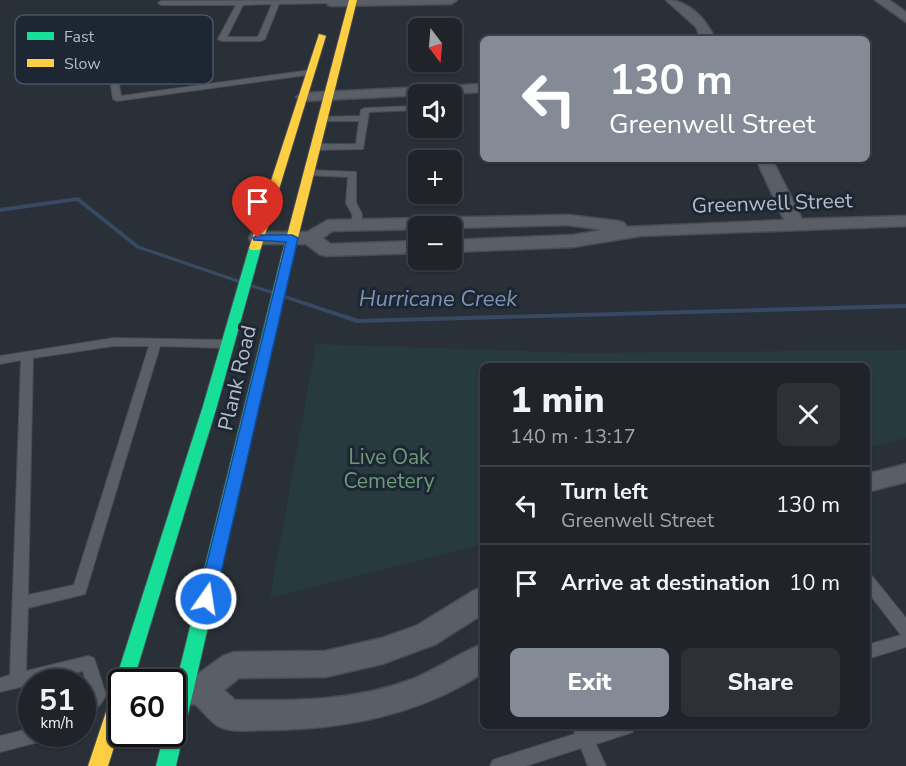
<!DOCTYPE html>
<meta charset="utf-8">
<style>
body{margin:0;font-family:"Nunito Sans",sans-serif;background:#2d3036;color:#f1f3f6;height:100vh;display:flex;flex-direction:column;font-size:22px;white-space:nowrap}
*{box-sizing:border-box;margin:0}
p{font-size:20px;color:#a2a4a8}
.icon{flex:none;width:33px;height:33px;fill:none;stroke:currentColor;stroke-width:2;stroke-linecap:round;stroke-linejoin:round}
.map{position:relative;flex:1;overflow:hidden}
.side{position:absolute;left:480px;top:363px;width:390px;height:366px;display:flex;flex-direction:column;background:#20242a;border-radius:9px;box-shadow:0 2px 4px #0004,0 0 0 2px #3d4147}
.side>*{flex:none}
.hud{position:absolute;left:480px;top:36px;width:390px;height:126px;border-radius:9px;box-shadow:0 2px 4px #0004,0 0 0 2px #3d4147;background:#848b96;color:#fff;overflow:hidden}
.needle{width:39px;rotate:164deg}
.buttons{position:absolute;left:408px;top:18px;display:grid;gap:12px}
.buttons a{display:grid;place-items:center;width:54px;height:54px;border-radius:9px;background:#20242a;box-shadow:0 2px 4px #0004,0 0 0 2px #3d4147;font-size:30px}
.speed{position:absolute;left:18px;top:669px;display:flex;gap:12px;font-size:30px;font-weight:700;text-align:center}
.speed>*{display:grid;place-content:center;width:78px;height:78px;border-radius:50%;background:#20242a;box-shadow:0 2px 4px #0004,0 0 0 2px #3d4147;line-height:1}
.speed small{font-size:15px;font-weight:400}
.speed .limit{border:3px solid #111;border-radius:9px;background:#fff;color:#111}
.pin{position:absolute;display:grid;place-items:center;width:51px;height:51px;color:#fff;margin:-62px -26px;border-radius:50% 50% 50% 0;rotate:-45deg;box-shadow:0 0 6px #0007}
.pin .icon{rotate:45deg}
.me{position:absolute;width:66px;margin:-33px;rotate:13deg;stroke-linejoin:round;filter:drop-shadow(0 0 4px #0008)}
.turn{display:flex;align-items:center;gap:21px;height:126px;padding:0 30px;font-size:27px}
.turn .icon{width:78px;height:78px;stroke-width:2.5}
.turn b{display:block;font-size:42px;line-height:51px}
.round{display:grid;place-items:center;flex:none;width:63px;height:63px;border-radius:9px;background:#2d3036}
.head{display:flex;align-items:center;justify-content:space-between;height:102px;padding:0 30px}
h1{font-size:36px;font-weight:800;line-height:45px}
.action{display:flex;gap:12px;margin-top:auto;padding:12px 30px}
.action a{flex:1;height:69px;border-radius:9px;background:#848b96;color:#fff;font-size:24px;font-weight:800;line-height:69px;text-align:center}
.action a+a{background:#2d3036;color:#f1f3f6}
ul{padding:0;list-style:none}
li{display:flex;align-items:center;gap:18px;height:78px;padding:0 30px;border-top:2px solid #3d4147}
li div{flex:1}
li b{display:block;font-size:22px}
li em{font-style:normal}
.map>svg:first-child{display:block}
.green{fill:#273a3e}
.lines{fill:none;stroke-linecap:round;stroke-linejoin:round}
.stream{fill:#384963;fill-rule:evenodd}
.lane-casing{stroke:#484c53;stroke-width:2}
.street-casing{stroke:#484c53;stroke-width:3}
.fast-casing{stroke:#484c55;stroke-width:2}
.slow-casing{stroke:#484c55;stroke-width:2}
.lane{fill:#5a5e66;fill-rule:evenodd}
.street{fill:#5a5e66;fill-rule:evenodd}
.fast{fill:#16e098;fill-rule:evenodd}
.slow{fill:#ffcf43;fill-rule:evenodd}
.route{fill:#1a73e8;stroke:#114b97;stroke-width:1.5}
.labels{text-anchor:middle;dominant-baseline:central;stroke-width:6;stroke-linejoin:round;paint-order:stroke}
.street-label{font-size:21px;fill:#b4bcc9;stroke:#1d2633}
.park-label{font-size:21px;fill:#6b9a76;stroke:#1d2633}
.water-label{font-size:22px;font-style:italic;fill:#7c92b1;stroke:#1d2633}
.key{fill:#1d2633;stroke:#4a5360;stroke-width:1.5}
.key-label{font-size:16px;fill:#b4bcc9}
</style>
<div class="map">
<svg width="906" height="766" viewBox="0 0 906 766">
<rect width="100%" height="100%" fill="#2a3038"/>
<path class="green" d="M316 344 580 353 906 350V438L867 448V366H483V544L270 598Z"/>
<g class="lines">
<g class="stream">
<path d="M78 197 140 246 275 292 276 293 275 294H271L136 248 77 201 0 212V208Z"/>
<path d="M285 295 358 319 906 304V308L357 323 283 298 282 297 283 296Z"/>
</g>
<g class="lane-casing">
<g id="lane">
<path d="M332 0 334 1V3L279 4 265 39 261 41H222L218 39 236 5H161L158 3 161 1ZM272 4 258 37H227L243 5Z"/>
<path d="M311 70H314V74L117 101 113 99 110 78 114 76 118 78 121 96Z"/>
<path d="M454 87 461 89 462 107 458 109H452V105H454Z"/>
<path d="M418 106V110L369 112 363 149 315 150 311 147 315 144H356L359 121H320V117L360 116 361 110 365 108Z"/>
<path d="M309 170 356 172V203L362 214 361 227 358 228 353 225 352 214 346 203 348 177 306 175 304 173Z"/>
<path d="M114 338 226 340 232 344 226 348 160 346 85 594 28 608 26 671 88 656 94 658 106 695C102 704 92 715 82 719V699L89 693 83 671 39 682H32V684L0 692V678L10 675 21 360 0 364V356ZM114 346H149L74 585 28 595 33 358Z"/>
<path d="M867 574 872 576 906 618V647L867 659V645L901 635 867 591Z"/>
<path d="M572 726H588L590 730 601 726H635L633 732 596 744 606 766H588L581 748 526 766H490L493 760 499 758 575 734Z"/>
<path d="M32 728V734H48L46 740 0 752V736Z"/>
</g>
</g>
<g class="street-casing">
<g id="street">
<path d="M327 0H457L451 4 332 6 328 5Z"/>
<path d="M666 0C689 0 706 19 715 39H701L696 27Z"/>
<path d="M875 0H889L906 12V22Z"/>
<path d="M483 84V92L303 101 296 97 303 93Z"/>
<path d="M756 159H772L802 219 906 216V226L640 236 573 247 452 252V240L573 235 603 230 568 225 452 228V226H418V229L332 231 323 238 330 244 418 241V253L326 256 319 254 306 244H258L251 242 249 238 251 234 258 232H307L328 220 568 215 618 221 624 223 627 227 784 220Z"/>
<path d="M906 464V482L867 492V474Z"/>
<path d="M483 587V614L436 644 382 664 325 677 239 678 224 690 235 700C295 701 355 701 413 679 437 669 459 653 483 644V673C417 716 341 730 263 730 249 730 231 733 218 726 210 721 202 710 195 704L180 705 172 702V682L169 681 195 676 223 656 234 652 325 651 382 638 416 626 473 591Z"/>
</g>
</g>
<g class="fast-casing">
<g id="fast">
<path d="M255 245 261 248 217 406 133 682H122V689L118 688 115 682 203 406 249 248Z"/>
<path d="M286 259 292 262 176 766H156L164 734H172V700L280 262Z"/>
</g>
</g>
<g class="slow-casing">
<g id="slow">
<path d="M349 0H357L292 262 286 265 280 262Z"/>
<path d="M319 34 326 36 261 248 259 250H251L249 248Z"/>
<path d="M122 683V722L108 766H88L113 691 116 685Z"/>
</g>
</g>
<use href="#lane" class="lane"/>
<use href="#street" class="street"/>
<use href="#fast" class="fast"/>
<use href="#slow" class="slow"/>
</g>
<path class="route" d="M258 235H292L298 238 215 599 212 604 206 606 200 604 198 599 286 242 254 240 253 238Z"/>
<g class="labels">
<g class="street-label">
<text transform="translate(772 203) rotate(-2)">Greenwell Street</text>
<text transform="translate(237 378) rotate(-77)">Plank Road</text>
</g>
<g class="park-label">
<text x="389" y="457">Live Oak<tspan x="389" dy="24">Cemetery</tspan></text>
</g>
<g class="water-label">
<text x="438" y="299">Hurricane Creek</text>
</g>
</g>
<rect x="15" y="15" width="198" height="69" rx="9" class="key"/>
<rect x="27" y="32" width="27" height="8" fill="#16e098"/>
<rect x="27" y="59" width="27" height="8" fill="#ffcf43"/>
<g class="key-label">
<text x="64" y="42">Fast</text>
<text x="64" y="69">Slow</text>
</g>
</svg>
<div class="buttons">
<a><svg class="needle" viewBox="-14 -14 28 28"><path d="M0-13l5 13h-10z" fill="#e53935"/><path d="M0 13l5-13h-10z" fill="#a2a4a8"/></svg></a>
<a><svg class="icon" aria-label="sound" viewBox="0 0 24 24"><path d="M4 9h4l5-4v14l-5-4H4zM17 9q2 3 0 6"/></svg></a>
<a>+</a>
<a>−</a>
</div>
<div class="speed"><div>51<small>km/h</small></div><div class="limit">60</div></div>
<div class="pin" style="left:258px;top:238px;background:#d93025"><svg class="icon" aria-label="arrive" viewBox="0 0 24 24"><path d="M6 21V4h12l-3 4 3 4H6"/></svg></div>
<svg class="me" style="left:206px;top:599px" viewBox="-20 -20 40 40"><circle r="17" fill="#1a73e8" stroke="#fff" stroke-width="3"/><path d="M0-11L8 9 0 5-8 9z" fill="#fff"/></svg>
<div class="hud">
<div class="turn"><svg class="icon" aria-label="left" viewBox="0 0 24 24"><path d="M17 20v-9H6M10 6l-5 5 5 5"/></svg><div><b>130 m</b>Greenwell Street</div></div>
</div>
<section class="side">
<div class="head"><div><h1>1 min</h1><p>140 m · 13:17</p></div><a class="round"><svg class="icon" aria-label="close" viewBox="0 0 24 24"><path d="M6 6l12 12M18 6L6 18"/></svg></a></div>
<ul>
<li><svg class="icon" aria-label="left" viewBox="0 0 24 24"><path d="M17 20v-9H6M10 6l-5 5 5 5"/></svg><div><b>Turn left</b><p>Greenwell Street</p></div><em>130 m</em></li>
<li><svg class="icon" aria-label="arrive" viewBox="0 0 24 24"><path d="M6 21V4h12l-3 4 3 4H6"/></svg><div><b>Arrive at destination</b></div><em>10 m</em></li>
</ul>
<div class="action"><a>Exit</a><a>Share</a></div>
</section>
</div>
